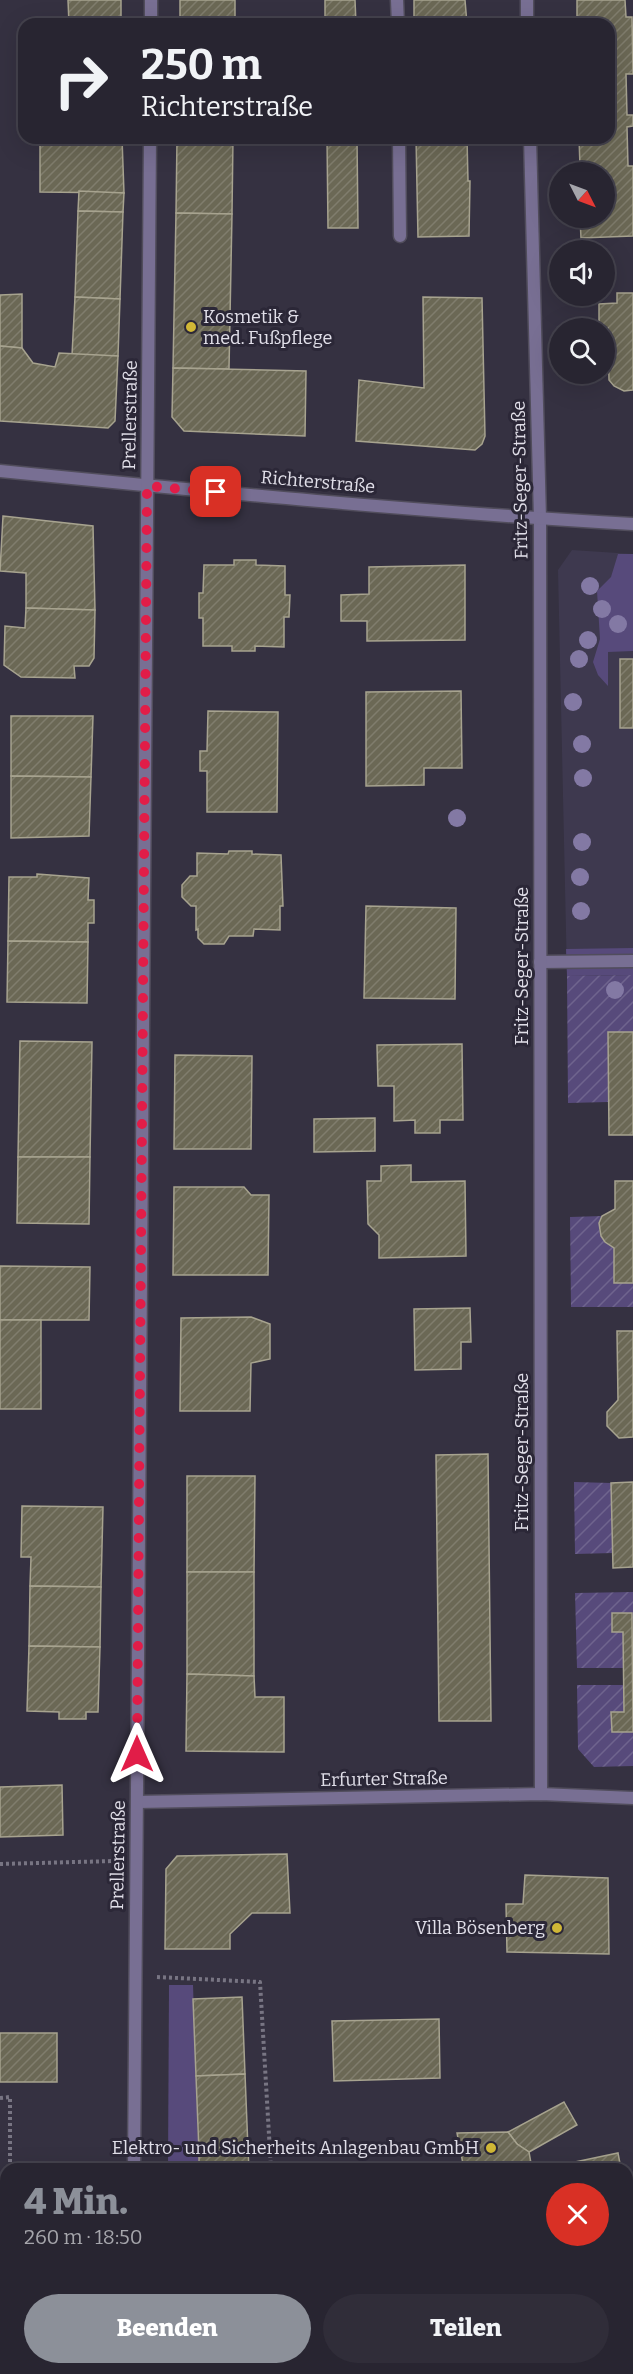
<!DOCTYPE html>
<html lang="de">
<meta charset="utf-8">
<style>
body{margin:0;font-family:Bitter,serif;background:#302d39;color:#f1f3f6;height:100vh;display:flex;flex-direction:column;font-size:22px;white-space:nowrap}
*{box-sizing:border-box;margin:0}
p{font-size:20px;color:#a5a5ab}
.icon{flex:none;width:33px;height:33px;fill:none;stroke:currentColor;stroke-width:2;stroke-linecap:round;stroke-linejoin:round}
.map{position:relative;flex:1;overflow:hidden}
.drawer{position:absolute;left:0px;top:2163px;width:633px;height:212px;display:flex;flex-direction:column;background:#282531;border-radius:18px 18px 0 0;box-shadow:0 6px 24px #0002,0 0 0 2px #44424d}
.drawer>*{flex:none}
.guide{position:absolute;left:18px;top:18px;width:597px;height:126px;border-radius:18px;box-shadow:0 6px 24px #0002,0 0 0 2px #44424d;background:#282531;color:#f1f3f6;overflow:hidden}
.needle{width:39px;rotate:132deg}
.fabs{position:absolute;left:549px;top:162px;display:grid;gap:12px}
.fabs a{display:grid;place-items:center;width:66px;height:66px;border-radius:50%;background:#282531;box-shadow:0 6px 24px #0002,0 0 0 2px #44424d;font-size:30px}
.pin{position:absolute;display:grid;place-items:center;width:51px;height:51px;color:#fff;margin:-26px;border-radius:12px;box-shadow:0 3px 9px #0006}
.me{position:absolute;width:66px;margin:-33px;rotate:0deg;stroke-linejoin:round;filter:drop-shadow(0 0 4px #0008)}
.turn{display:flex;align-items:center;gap:21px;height:126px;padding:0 24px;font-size:27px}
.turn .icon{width:78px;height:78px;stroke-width:2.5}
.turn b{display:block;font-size:42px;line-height:51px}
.round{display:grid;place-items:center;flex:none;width:63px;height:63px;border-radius:32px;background:#302d39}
.head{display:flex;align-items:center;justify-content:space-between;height:102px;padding:0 24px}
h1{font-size:36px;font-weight:800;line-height:45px;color:#8c9099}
.action{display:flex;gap:12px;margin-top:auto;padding:12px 24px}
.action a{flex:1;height:69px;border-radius:36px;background:#8c9099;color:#fff;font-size:24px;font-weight:800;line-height:69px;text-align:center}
.action a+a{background:#302d39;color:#f1f3f6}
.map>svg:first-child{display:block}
.built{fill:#3e394f}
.grass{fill:#574a7b}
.garden{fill:url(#garden-furrows)}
.building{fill:url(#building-hatch);stroke:#a7a38f;stroke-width:1.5}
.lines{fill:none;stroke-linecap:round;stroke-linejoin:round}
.lane-casing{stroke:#514d5c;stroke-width:15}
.street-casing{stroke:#514d5c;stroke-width:15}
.secondary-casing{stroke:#514d5c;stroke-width:15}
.path{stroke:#787583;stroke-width:4;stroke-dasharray:3 3;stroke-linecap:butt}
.lane{stroke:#786f93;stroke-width:12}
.street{stroke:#786f93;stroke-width:12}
.secondary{stroke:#9e90c9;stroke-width:12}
.tram{stroke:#898693;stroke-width:1.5}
.tree{fill:#8379a4}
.route{stroke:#e11d48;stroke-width:10;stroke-dasharray:0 18}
.poi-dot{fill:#d0b736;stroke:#2b2737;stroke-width:2}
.labels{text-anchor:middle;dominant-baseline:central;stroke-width:6;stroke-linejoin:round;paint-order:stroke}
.poi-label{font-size:18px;fill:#e1dfe9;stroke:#2b2737;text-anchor:end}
.street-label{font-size:18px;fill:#e1dfe9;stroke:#2b2737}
</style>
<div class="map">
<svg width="633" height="2374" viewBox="0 0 633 2374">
<defs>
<pattern id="garden-furrows" width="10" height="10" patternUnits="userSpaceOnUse" patternTransform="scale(1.5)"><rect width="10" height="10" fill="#574a7b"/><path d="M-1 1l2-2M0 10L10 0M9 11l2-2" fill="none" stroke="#6f648e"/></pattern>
<pattern id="building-hatch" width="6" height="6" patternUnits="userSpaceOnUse" patternTransform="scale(1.5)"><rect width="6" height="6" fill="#6b6855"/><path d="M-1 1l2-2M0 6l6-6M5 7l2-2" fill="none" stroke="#807d6d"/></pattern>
</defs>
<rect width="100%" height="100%" fill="#353141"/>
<path class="built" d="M572 550 633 554V975L567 976 558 570Z"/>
<g class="grass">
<path d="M618 554H633V651L608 652V686L598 675 593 662 600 639 597 591 611 577Z"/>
<path d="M633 948V975L567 976 566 949Z"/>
<path d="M169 1985H193L199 2169H168Z"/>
<path d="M0 2312 6 2314V2363L0 2361Z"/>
<path d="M184 2368 202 2374H40L23 2369Z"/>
</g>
<g class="garden">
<path d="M633 975V1032L608 1033V1102L568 1103 567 976Z"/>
<path d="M602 1216C595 1236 603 1237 615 1248 619 1253 632 1277 633 1283 633 1290 633 1300 633 1307H571L570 1217Z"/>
<path d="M574 1482 611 1483 613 1553 575 1554Z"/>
<path d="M633 1592V1622L631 1613H612L623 1632V1668H577L575 1593Z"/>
<path d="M577 1685H624V1712H611L612 1732H633V1766L594 1767 578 1749Z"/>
</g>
<g class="building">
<path d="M68 0H121V24H69Z"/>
<path d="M180 0H235V21L180 19Z"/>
<path d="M325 0H355L356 24H325Z"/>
<path d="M414 0H465L467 24H414Z"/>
<path d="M577 0H625L626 17H632L633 74H626L627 115H633V126L627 127 628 166H633V236L581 238 580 218H604V172H574V166H580L579 138H609V24H571V18H577Z"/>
<path d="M180 19 235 21V24H180Z"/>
<path d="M40 138H122L124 193 40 192Z"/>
<path d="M177 138H233L232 214 176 213Z"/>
<path d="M327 138H357L358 228H328Z"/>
<path d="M416 138H467L468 181H470L469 236 418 237Z"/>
<path d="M79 191 124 193 123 212 78 211Z"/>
<path d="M78 211 123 212 120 299 75 297Z"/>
<path d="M176 213 232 214 229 369 173 368Z"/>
<path d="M617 293H633V390L624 391 614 386 609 380 608 328H599V304L617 303Z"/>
<path d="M22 294V348L0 346V295Z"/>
<path d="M75 297 120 299 118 356 72 355Z"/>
<path d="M423 297 482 298 485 436 482 444 475 450 356 441 359 380 424 388Z"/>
<path d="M0 346 22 348 33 363 55 367 59 353 118 356 115 421 108 428 0 421Z"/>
<path d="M173 368 306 371 305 436 184 431 172 417Z"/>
<path d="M3 516 93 526 95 610 26 608V573L0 571Z"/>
<path d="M234 560H256V565L285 566V595H290L289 617H284V647L255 646V651H232V646H203V618H199V593H203L204 565H234Z"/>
<path d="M465 565V640L367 641V621H341V595L369 594V567Z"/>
<path d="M26 608 95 610 94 658 89 666H74L75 678 21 677 4 665 5 626 25 628Z"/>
<rect x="620" y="659" width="13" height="69"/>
<path d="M461 691 462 768H424V785L366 786V692Z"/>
<path d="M208 711 278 712 277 812H207V771H200V751H207Z"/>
<path d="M11 716H93L91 777 11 776Z"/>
<path d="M11 776 91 777 89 836 11 838Z"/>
<path d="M229 851H252V854L281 855 283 906H280V930L254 929 253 936H229L224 944H204L198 938V929L196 930V906H191L182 897V885L190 876H197V853L228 854Z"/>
<path d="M37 874 89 878 88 900H94V923H88V942L8 941 9 877H37Z"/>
<path d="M366 906 456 908 455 999 364 998Z"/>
<path d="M8 941 88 942 87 1003 7 1002Z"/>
<path d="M608 1032H633V1135H609Z"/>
<path d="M20 1041 92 1042 90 1157H18Z"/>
<path d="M462 1044 463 1120H440V1133H415V1120L394 1121V1086H378L377 1045Z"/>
<path d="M175 1055 252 1056 251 1149H174Z"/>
<path d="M375 1118V1151L314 1152V1119Z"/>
<path d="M18 1157H90L89 1224 17 1223Z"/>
<path d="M411 1165V1182L465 1181 466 1256 379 1258V1235L368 1224 367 1181H381V1166Z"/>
<path d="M615 1181H633V1283H614V1248L605 1242 601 1236 599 1223 602 1216 615 1209Z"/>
<path d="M174 1187H244L251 1195H269L268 1275H173Z"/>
<path d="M0 1266 90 1267 89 1320H0Z"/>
<path d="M470 1308 471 1342H461V1369L415 1370 414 1309Z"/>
<path d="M251 1317 270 1324V1359L251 1363 250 1411H180L181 1318Z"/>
<rect x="0" y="1320" width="41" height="89"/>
<path d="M617 1331H633V1437L619 1438 607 1426V1412L618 1400Z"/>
<path d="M488 1454 491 1721H439L436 1455Z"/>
<path d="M187 1476H255L254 1572H187Z"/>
<path d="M633 1482V1567L613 1568 611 1483Z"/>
<path d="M22 1506 103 1507 101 1587 30 1586 31 1557H21Z"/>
<path d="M187 1572H254V1676L187 1674Z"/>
<path d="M30 1586 101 1587 100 1647 29 1646Z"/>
<path d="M612 1613H632L633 1732H612L611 1712H624L623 1632H612Z"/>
<path d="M29 1646 100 1647 98 1712H86V1719H59V1712L27 1711Z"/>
<path d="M187 1674 254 1676 255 1697H284V1752L186 1751Z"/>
<path d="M62 1785 63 1835 0 1837V1787Z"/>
<path d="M287 1854 290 1913H252L230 1934V1949H165L166 1869 177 1856Z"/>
<path d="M525 1875 608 1878 609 1954 507 1952 506 1904H523Z"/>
<path d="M242 1997 245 2074 196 2076 193 1999Z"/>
<path d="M439 2019 440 2078 334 2081 332 2021Z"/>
<rect x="0" y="2033" width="57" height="49"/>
<path d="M245 2074 248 2149 199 2152 196 2076Z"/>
<path d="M564 2102 577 2125 529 2152 517 2144 508 2132Z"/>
<path d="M508 2132 517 2144 529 2152 532 2169H464L457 2133Z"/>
<path d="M248 2149 249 2169H199V2152Z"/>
<path d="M618 2153 621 2169H566L565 2164Z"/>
<path d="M0 2363 6 2365V2368H18L36 2374H0Z"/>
</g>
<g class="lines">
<g class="lane-casing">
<g id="lane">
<path d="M397 0 398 24"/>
<path d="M399 138 400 236"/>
<path d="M540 962 633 961"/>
</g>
</g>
<g class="street-casing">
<g id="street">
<path d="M527 0V24"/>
<path d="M151 24V0"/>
<path d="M530 138 540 519 541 1794"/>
<path d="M0 471C211 492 422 512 633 524"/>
<path d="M137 1802 541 1794 633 1798"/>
<path d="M134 2169 150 138"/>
<path d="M257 2374 258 2368"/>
</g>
</g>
<g class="secondary-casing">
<g id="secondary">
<path d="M0 2257 6 2259"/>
<path d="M627 2307 633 2305"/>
</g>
</g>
<g class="path">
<path d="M0 1864 114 1861"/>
<path d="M157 1977 260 1982 271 2169"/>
<path d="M0 2098 10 2097V2169"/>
</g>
<use href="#lane" class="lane"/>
<use href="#street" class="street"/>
<use href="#secondary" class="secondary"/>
<g class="tram">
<path d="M0 2252 6 2254"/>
<path d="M0 2265 6 2267"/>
<path d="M627 2301 633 2299"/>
<path d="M627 2315 633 2314"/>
</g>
</g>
<g class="tree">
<circle cx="590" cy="586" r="9"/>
<circle cx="602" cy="609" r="9"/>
<circle cx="618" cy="624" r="9"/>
<circle cx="588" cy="640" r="9"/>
<circle cx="579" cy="659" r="9"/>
<circle cx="573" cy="702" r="9"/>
<circle cx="582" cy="744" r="9"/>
<circle cx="583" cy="778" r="9"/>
<circle cx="457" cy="818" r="9"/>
<circle cx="582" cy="842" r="9"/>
<circle cx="580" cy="877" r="9"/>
<circle cx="581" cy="911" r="9"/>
<circle cx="615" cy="990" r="9"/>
</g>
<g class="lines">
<path class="route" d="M137 1754 147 486 216 492"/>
</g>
<g class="poi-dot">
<circle cx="191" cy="327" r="6"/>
<circle cx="557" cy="1928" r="6"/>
<circle cx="491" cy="2148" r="6"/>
</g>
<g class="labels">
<g class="poi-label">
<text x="203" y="317" text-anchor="start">Kosmetik &amp;<tspan x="203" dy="21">med. Fußpflege</tspan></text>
<text x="545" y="1928">Villa Bösenberg</text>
<text x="479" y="2148">Elektro- und Sicherheits Anlagenbau GmbH</text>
</g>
<g class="street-label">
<text transform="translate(130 415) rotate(-89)">Prellerstraße</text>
<text transform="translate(520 480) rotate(-91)">Fritz-Seger-Straße</text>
<text transform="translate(318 482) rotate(5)">Richterstraße</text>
<text transform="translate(522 966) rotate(-90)">Fritz-Seger-Straße</text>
<text transform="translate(522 1452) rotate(-90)">Fritz-Seger-Straße</text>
<text transform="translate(384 1779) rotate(-1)">Erfurter Straße</text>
<text transform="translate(118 1855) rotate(-89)">Prellerstraße</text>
</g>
</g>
</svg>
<div class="fabs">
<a><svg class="needle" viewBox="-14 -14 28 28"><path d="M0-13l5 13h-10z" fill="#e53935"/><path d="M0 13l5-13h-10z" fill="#a5a5ab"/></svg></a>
<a><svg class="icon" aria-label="sound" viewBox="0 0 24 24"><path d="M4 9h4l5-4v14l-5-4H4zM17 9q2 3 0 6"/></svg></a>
<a><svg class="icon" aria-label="search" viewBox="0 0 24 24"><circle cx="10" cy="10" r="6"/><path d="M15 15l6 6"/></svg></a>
</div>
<div class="pin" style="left:216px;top:492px;background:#d93025"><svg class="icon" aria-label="arrive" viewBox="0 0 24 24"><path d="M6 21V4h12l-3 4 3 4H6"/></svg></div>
<svg class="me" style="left:137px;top:1754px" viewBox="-20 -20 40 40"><path d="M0-17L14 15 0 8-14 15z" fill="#e11d48" stroke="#fff" stroke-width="4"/></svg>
<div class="guide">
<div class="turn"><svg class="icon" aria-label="right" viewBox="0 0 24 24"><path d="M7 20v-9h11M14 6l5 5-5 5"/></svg><div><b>250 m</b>Richterstraße</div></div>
</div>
<section class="drawer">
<div class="head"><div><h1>4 Min.</h1><p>260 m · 18:50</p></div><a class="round" style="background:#d93025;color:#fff"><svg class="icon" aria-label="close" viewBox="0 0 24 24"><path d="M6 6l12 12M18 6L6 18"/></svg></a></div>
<div class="action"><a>Beenden</a><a>Teilen</a></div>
</section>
</div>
